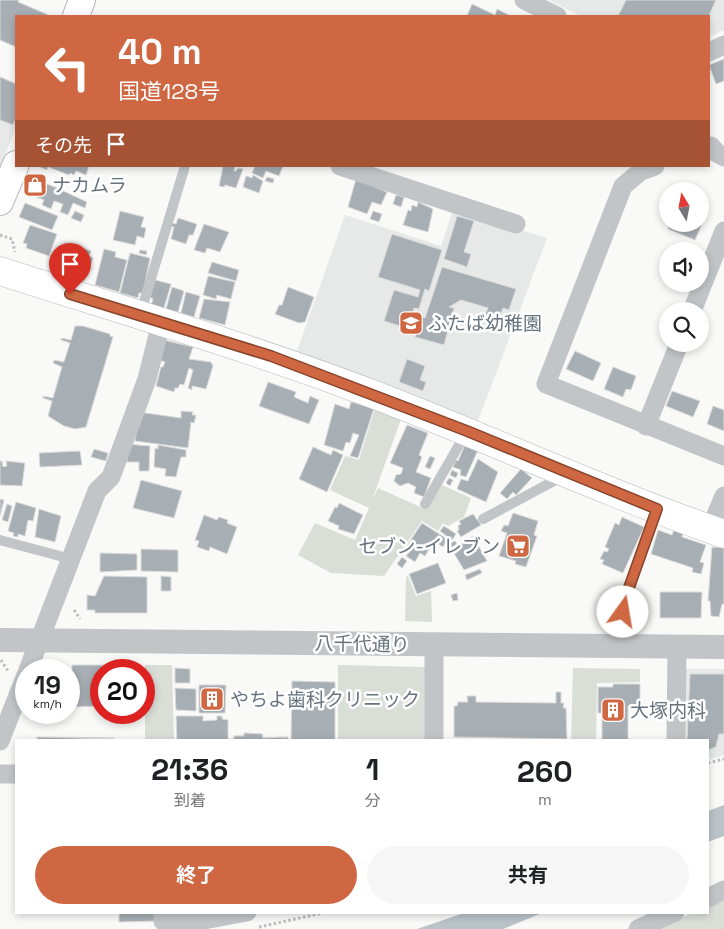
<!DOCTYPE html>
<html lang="ja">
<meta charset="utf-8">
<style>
body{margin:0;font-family:"Space Grotesk","Noto Sans JP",sans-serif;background:#f6f6f6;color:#202124;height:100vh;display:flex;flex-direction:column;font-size:19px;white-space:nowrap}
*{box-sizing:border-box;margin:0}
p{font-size:16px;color:#757577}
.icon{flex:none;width:28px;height:28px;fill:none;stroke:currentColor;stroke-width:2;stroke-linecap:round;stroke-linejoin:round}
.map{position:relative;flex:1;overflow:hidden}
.side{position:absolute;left:15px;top:739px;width:694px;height:175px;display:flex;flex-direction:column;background:#fff;border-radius:0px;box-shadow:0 2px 8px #0003}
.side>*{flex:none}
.hud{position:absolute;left:15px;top:15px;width:695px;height:152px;border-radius:0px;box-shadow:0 2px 8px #0003;background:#cf6842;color:#fff;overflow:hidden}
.needle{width:32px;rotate:350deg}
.tools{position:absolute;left:659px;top:182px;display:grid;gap:10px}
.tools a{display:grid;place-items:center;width:50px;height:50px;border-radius:50%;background:#fff;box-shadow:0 2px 8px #0003;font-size:25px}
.speed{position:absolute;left:15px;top:659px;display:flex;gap:10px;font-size:25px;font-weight:700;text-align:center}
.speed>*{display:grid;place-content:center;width:65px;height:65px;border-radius:50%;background:#fff;box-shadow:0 2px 8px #0003;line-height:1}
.speed small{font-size:12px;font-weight:400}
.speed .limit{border:8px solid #d22;background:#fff;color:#111}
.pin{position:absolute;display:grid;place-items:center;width:42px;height:42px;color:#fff;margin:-51px -21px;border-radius:50% 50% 50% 0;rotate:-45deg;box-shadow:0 0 5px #0007}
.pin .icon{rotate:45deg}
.me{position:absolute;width:55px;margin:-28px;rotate:13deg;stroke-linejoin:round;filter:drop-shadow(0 0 4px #0008)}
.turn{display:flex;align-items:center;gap:18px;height:105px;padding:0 20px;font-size:22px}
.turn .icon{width:65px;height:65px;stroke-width:2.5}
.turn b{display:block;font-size:35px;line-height:42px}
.then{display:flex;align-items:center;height:48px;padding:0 20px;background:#0003;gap:10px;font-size:19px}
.eta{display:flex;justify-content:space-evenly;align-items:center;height:85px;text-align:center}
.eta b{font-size:30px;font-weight:700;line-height:35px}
.primary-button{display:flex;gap:10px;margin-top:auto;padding:10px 20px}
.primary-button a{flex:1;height:58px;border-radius:30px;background:#cf6842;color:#fff;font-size:20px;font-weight:700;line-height:58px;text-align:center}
.primary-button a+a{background:#f6f6f6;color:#202124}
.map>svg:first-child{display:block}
.built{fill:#e7e8e8}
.green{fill:#d9ded7}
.water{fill:#bac3c8}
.building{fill:#a7aeb4;stroke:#dbdbda}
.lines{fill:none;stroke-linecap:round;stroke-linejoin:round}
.secondary-casing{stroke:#b4b8bd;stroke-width:28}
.trunk-casing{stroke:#b5b8bb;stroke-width:29}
.path{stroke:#bbbec0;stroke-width:3;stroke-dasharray:2.5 2.5;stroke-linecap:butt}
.service{stroke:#c1c5c8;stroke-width:10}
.minor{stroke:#c1c5c8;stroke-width:19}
.tertiary{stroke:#c1c5c8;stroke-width:24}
.secondary{stroke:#fff;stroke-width:26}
.trunk{stroke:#fff;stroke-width:28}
.route-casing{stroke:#87442b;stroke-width:12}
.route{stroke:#cf6842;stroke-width:9}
.labels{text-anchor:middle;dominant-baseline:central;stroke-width:5;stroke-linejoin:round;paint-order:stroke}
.poi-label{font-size:19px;fill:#67747f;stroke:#fff;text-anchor:start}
.street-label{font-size:19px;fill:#67747f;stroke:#fff}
</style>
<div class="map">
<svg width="724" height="929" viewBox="0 0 724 929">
<rect width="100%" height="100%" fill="#f9f9f8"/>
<g class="built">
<path d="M549 0H724V30L709 37V16H581Z"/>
<path d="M0 76 16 83V128L0 167Z"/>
<path d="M453 209 547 238 478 421 297 351 345 215 441 246Z"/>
<path d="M686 669H724V755L708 760V740H685Z"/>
</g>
<g class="green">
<path d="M375 408 401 419 372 500 378 488 425 509 442 485 471 498 464 517 448 526 443 523 438 531 422 521 384 576 331 573 298 555 315 523 355 540 369 508 330 490 345 456 359 460Z"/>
<path d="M408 576 416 596 431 591 432 622 405 621 406 577Z"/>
<path d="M145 665H172L174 740H145Z"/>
<path d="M338 665 426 667 427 740H338Z"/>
<path d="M573 668 640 669V682L597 683 596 740H571Z"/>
<path d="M724 899V929H655L693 913 708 912V906Z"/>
</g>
<g class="water">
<path d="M724 805V836L708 842V811Z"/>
<path d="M467 912H542V913L503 929H417Z"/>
</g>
<g class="building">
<path d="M0 0H19L18 2 51 16H16V47L0 40Z"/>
<path d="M626 0H716L709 16H618Z"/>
<path d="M472 4 495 15 497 9 511 16H467Z"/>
<path d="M724 59V81L716 84 709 65Z"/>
<path d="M0 77 16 84V118L13 125 0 120Z"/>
<path d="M37 166H89L86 175 76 171 74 175 70 173 69 175 48 167 47 170Z"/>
<path d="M223 166H235L234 171H236L238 168 243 169 236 188 225 185 224 187 219 186Z"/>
<path d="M255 166H283L279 176 266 171 263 178 252 173Z"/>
<path d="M253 175 263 181 259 193 243 187 246 176 252 178Z"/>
<path d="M30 177 57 188 54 194 59 189 87 202 85 208 73 203 68 215 60 212 63 204 54 201 51 209 42 205 44 200 24 192Z"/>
<path d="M267 177 274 179 273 183 265 181Z"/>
<path d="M356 179 387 192 381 205 372 202 367 214 348 207Z"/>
<path d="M396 195 404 197 401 207 393 204Z"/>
<path d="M418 202 433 209 428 232 403 225 408 210 411 211 412 205 417 207Z"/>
<path d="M25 203 58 216 52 230 19 217Z"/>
<path d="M75 211 84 215 81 222 71 218Z"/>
<path d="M120 211 144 217 141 227 146 228 144 238 137 236 135 245 113 240Z"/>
<path d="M373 211 382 214 379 222 370 219Z"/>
<path d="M457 216 474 221 464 252 471 254 467 267 444 259Z"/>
<path d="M178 218 197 224 193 235H189L186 244 171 239 174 227 170 226 171 223 176 224Z"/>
<path d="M700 221 703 222 695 240 668 229 670 224H700Z"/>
<path d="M204 224 229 232 220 252 207 248 205 253 194 250Z"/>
<path d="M30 225 57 234 49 256 26 248 27 244 23 243Z"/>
<path d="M392 234 442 250 429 291 425 289 419 309 414 308 410 321 403 319 400 326 384 321 394 290 418 297 420 290 378 277Z"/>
<path d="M65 243 91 251 89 256 93 258 84 281 51 271 59 247 63 248Z"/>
<path d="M104 249 116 252 115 257 127 260 119 292 95 285Z"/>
<path d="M140 250 147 251 146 255 139 253Z"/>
<path d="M130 253 150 258 143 293H139L138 298 120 293Z"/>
<path d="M212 262 239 270 236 281 208 273Z"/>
<path d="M442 267 516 289 509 310 503 308 499 319 485 315 488 308 461 300 449 307 454 308 444 345 415 337 421 316 425 318Z"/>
<path d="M208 276 235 282 231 299 217 295 216 299 203 295Z"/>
<path d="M155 280 171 284 164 308 151 305 153 299 150 297Z"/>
<path d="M172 287 184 291 178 312 166 309Z"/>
<path d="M288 287 314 297 305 322 299 323 275 314 279 305H282Z"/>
<path d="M186 292 200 296 194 317 181 313Z"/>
<path d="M204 299 230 302 225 325 199 318Z"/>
<path d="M75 326H83L110 334V336L113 337 86 427 75 429 64 426 48 416 52 401 43 398V396L53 398 62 367 53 363 54 360 64 362 70 343 61 340V338L71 340Z"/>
<path d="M164 340 193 347 189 359 211 362 213 366 206 389 192 386V390L188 388 193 370 189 368 184 385 180 384 178 388H175L174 392 156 386 161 367H163L165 362 159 360Z"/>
<path d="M575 351 601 363 593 381 566 369Z"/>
<path d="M407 359 425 366 420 380 426 382 423 391 399 382Z"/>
<path d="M613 367 636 376 631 390 626 389 623 397 604 389Z"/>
<path d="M268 382 296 392 294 397 308 403 310 396 319 400 309 424 259 406Z"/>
<path d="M672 391 700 401 693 417 666 406Z"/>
<path d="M351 402 374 408 358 458 350 456 359 435 353 433 350 443 346 442 343 451 324 445 335 404 349 409Z"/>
<path d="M713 406 724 410V431L707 424Z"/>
<path d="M181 411 193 412 192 415H196L194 423 191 422 188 448 135 441 139 412 181 418Z"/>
<path d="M407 425 428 433 419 455 422 457 416 472 431 478 424 497 414 493 416 487 408 483 400 486 394 481 396 475 401 474 403 468 390 463Z"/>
<path d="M127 444 150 446 149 471H139V462H127Z"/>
<path d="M158 445 186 450V457H181L176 477 165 476 166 469 154 467 155 448 158 449Z"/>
<path d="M465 445 478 450 466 477 460 475 461 470 453 467 456 460 458 461Z"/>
<path d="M313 447 331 455 333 450 343 455 327 492 299 479Z"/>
<path d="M94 449 108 453 106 461 91 457Z"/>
<path d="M80 451 82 465 40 467 39 453Z"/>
<path d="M430 456 435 458 430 469 425 467Z"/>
<path d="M478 459 498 472 486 502 457 489 461 479 468 481Z"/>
<path d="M0 461H2L3 467 7 466 6 461 25 463 22 486 0 485Z"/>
<path d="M521 469 532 478 516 495 513 492 507 499 500 493Z"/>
<path d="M452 470 458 473 456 478 450 475Z"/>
<path d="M449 478 453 480 450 486 446 483Z"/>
<path d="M141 480 182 491 174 518 133 508Z"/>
<path d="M0 499 4 500 0 516Z"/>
<path d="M16 502 36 508 33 521 28 520 25 536 18 534V537L13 536 14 533 8 531Z"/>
<path d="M339 503 363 515 354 534 338 529 339 526 328 521 335 507 337 508Z"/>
<path d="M7 504 12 506 8 522 2 520Z"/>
<path d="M39 509 61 516 55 542 35 537Z"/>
<path d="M513 513 538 521 534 535 537 536 526 567 515 564 516 561 499 556 507 533 501 531 504 525 508 526Z"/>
<path d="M473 514 481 525 461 537 457 531 459 530 458 526 461 524 459 521Z"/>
<path d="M204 515 217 520 219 517 228 520 227 523 237 527 227 554 210 547 209 551 197 547 199 541 195 540Z"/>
<path d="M622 517 644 527 623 573 602 564 604 560 600 559 604 551 607 552 609 549 605 547 615 523 619 525Z"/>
<path d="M422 523 447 539 443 547 434 541 425 556 420 553 415 562 406 556 410 551 406 547Z"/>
<path d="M444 526 456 534 452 540 440 531Z"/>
<path d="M658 530 672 535 674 530 683 533 682 537 706 545 700 562 704 563 701 574 692 572 693 568 651 554Z"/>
<path d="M473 536 487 561 464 570 452 550Z"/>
<path d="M455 541 457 544 451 548 448 544Z"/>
<path d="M712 547 724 548V604H722L719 617 711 616 710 601H708Z"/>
<path d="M141 549 178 550V572L141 571Z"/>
<path d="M100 553 137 554V570L100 572Z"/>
<path d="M402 557 407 561 402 568 397 564Z"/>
<path d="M438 563 446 583 417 594 409 574Z"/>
<path d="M480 569 482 573 467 580 465 575Z"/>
<path d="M104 576 147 577V613H95V610H87V595L95 596Z"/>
<path d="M161 576 171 577V591H161Z"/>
<path d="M660 592H702L701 618H660Z"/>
<path d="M457 593 458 600 453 601 451 595Z"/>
<path d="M72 665H118V670H101V706L71 707Z"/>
<path d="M175 668 190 669V683H175Z"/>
<path d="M690 674H724V734H719L716 747 708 750V740H687Z"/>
<path d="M292 681 335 682V740H291Z"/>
<path d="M613 684H640V706H628V740H602V713H598V687H613Z"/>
<path d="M199 685H226L225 713H199Z"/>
<path d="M175 688 196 689V711L176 710Z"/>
<path d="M556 692H561V703H564L563 708H566L567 739 454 737V706H457L458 702H468L467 696H476V702L556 703Z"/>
<path d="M176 716H203V721L217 720V716H222V719L228 720V740H177Z"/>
<path d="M244 733 262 734 263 738 288 737V740H234V736H244Z"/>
<path d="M244 733 262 734 263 738 284 737V740H234V736H244Z"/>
<path d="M37 737 114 738 37 740Z"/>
<path d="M119 912H155V921L119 922Z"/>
</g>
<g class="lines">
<g class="secondary-casing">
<g id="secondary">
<path d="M76 16 82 0"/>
<path d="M0 202 16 164"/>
</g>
</g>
<g class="trunk-casing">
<path id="trunk" d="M0 271C125 311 252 348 375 395 492 440 606 493 724 534"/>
</g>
<g class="path">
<path d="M0 235 12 239 15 252"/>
<path d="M74 610 80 619"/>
<path d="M1 660 8 671"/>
<path d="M49 670 60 661"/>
<path d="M708 763 724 759"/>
<path d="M259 927 327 912"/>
</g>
<g class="service">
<path d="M140 315 185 166"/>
<path d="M425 504 466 433"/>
<path d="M483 519 563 476"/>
<path d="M0 540 71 559"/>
<path d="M618 646 626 597 657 511"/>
</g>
<g class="minor">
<path d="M524 0 557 16"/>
<path d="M709 52 724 45"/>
<path d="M709 147 711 146 717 153 724 157"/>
<path d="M340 166 516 224"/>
<path d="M655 166 641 171 623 186 546 384 724 456"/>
<path d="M692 311 724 231"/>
<path d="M646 426 679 344"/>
<path d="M710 529 724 496"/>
<path d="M28 670 97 491 111 477 147 379 161 323"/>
<path d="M434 740V645"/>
<path d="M676 740 677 647"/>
<path d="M0 741 26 675"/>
<path d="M0 774H16"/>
<path d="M708 898 724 890"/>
<path d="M163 912V921H198L247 912"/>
<path d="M638 929 675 912"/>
</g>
<path class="tertiary" d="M0 640 724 647"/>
<use href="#secondary" class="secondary"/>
<use href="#trunk" class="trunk"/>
</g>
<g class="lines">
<g class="route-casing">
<path id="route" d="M70 294 271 356 467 431 657 509 626 596 623 612"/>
</g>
<use href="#route" class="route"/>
</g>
<defs>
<g id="shop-square" transform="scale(1.25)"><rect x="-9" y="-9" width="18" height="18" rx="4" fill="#cf6842" stroke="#fff"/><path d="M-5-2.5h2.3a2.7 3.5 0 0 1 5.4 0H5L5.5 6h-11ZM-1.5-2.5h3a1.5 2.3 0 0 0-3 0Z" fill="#fff"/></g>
<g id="school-square" transform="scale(1.25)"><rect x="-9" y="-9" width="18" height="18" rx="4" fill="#cf6842" stroke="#fff"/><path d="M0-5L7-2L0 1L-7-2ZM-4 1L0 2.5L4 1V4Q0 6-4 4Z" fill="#fff"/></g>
<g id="supermarket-square" transform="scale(1.25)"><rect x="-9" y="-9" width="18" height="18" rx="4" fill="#cf6842" stroke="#fff"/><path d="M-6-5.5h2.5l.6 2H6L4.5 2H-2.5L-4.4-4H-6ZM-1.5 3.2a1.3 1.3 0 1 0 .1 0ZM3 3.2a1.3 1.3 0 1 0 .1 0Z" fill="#fff"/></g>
<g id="building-square" transform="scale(1.25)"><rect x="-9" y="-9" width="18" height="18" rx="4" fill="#cf6842" stroke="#fff"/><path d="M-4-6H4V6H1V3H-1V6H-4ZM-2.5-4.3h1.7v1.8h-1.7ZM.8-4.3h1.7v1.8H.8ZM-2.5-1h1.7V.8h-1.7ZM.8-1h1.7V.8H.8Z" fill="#fff"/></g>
</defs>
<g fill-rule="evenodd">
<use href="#shop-square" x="35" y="185"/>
<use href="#school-square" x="411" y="323"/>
<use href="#supermarket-square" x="518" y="546"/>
<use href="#building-square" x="212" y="699"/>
<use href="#building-square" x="613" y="710"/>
</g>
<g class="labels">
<g class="poi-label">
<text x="52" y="185">ナカムラ</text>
<text x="428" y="323">ふたば幼稚園</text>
<text x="500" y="546" text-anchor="end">セブン-イレブン</text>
<text x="230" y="699">やちよ歯科クリニック</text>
<text x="630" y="710">大塚内科</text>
</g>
<g class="street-label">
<text transform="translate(362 644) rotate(1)">八千代通り</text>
</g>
</g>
</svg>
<div class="tools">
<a><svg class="needle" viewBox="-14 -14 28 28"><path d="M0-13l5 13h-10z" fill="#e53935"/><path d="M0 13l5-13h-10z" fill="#757577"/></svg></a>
<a><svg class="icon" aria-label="sound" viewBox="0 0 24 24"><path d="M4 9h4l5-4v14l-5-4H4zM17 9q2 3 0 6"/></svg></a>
<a><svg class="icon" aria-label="search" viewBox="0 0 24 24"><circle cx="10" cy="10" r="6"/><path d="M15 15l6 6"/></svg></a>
</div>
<div class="speed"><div>19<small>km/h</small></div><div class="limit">20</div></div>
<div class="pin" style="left:70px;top:294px;background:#d93025"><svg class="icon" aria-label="arrive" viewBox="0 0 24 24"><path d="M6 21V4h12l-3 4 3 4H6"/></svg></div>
<svg class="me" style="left:623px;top:612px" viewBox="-20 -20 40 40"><circle r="19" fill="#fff"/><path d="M0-13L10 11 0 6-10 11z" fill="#cf6842"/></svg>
<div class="hud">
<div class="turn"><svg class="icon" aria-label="left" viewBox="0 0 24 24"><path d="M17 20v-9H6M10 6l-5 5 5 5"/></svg><div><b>40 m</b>国道128号</div></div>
<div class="then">その先<svg class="icon" aria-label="arrive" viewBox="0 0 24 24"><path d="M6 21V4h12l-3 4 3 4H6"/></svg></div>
</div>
<section class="side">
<div class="eta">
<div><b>21:36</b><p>到着</p></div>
<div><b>1</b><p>分</p></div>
<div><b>260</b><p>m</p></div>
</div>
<div class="primary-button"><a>終了</a><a>共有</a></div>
</section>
</div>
